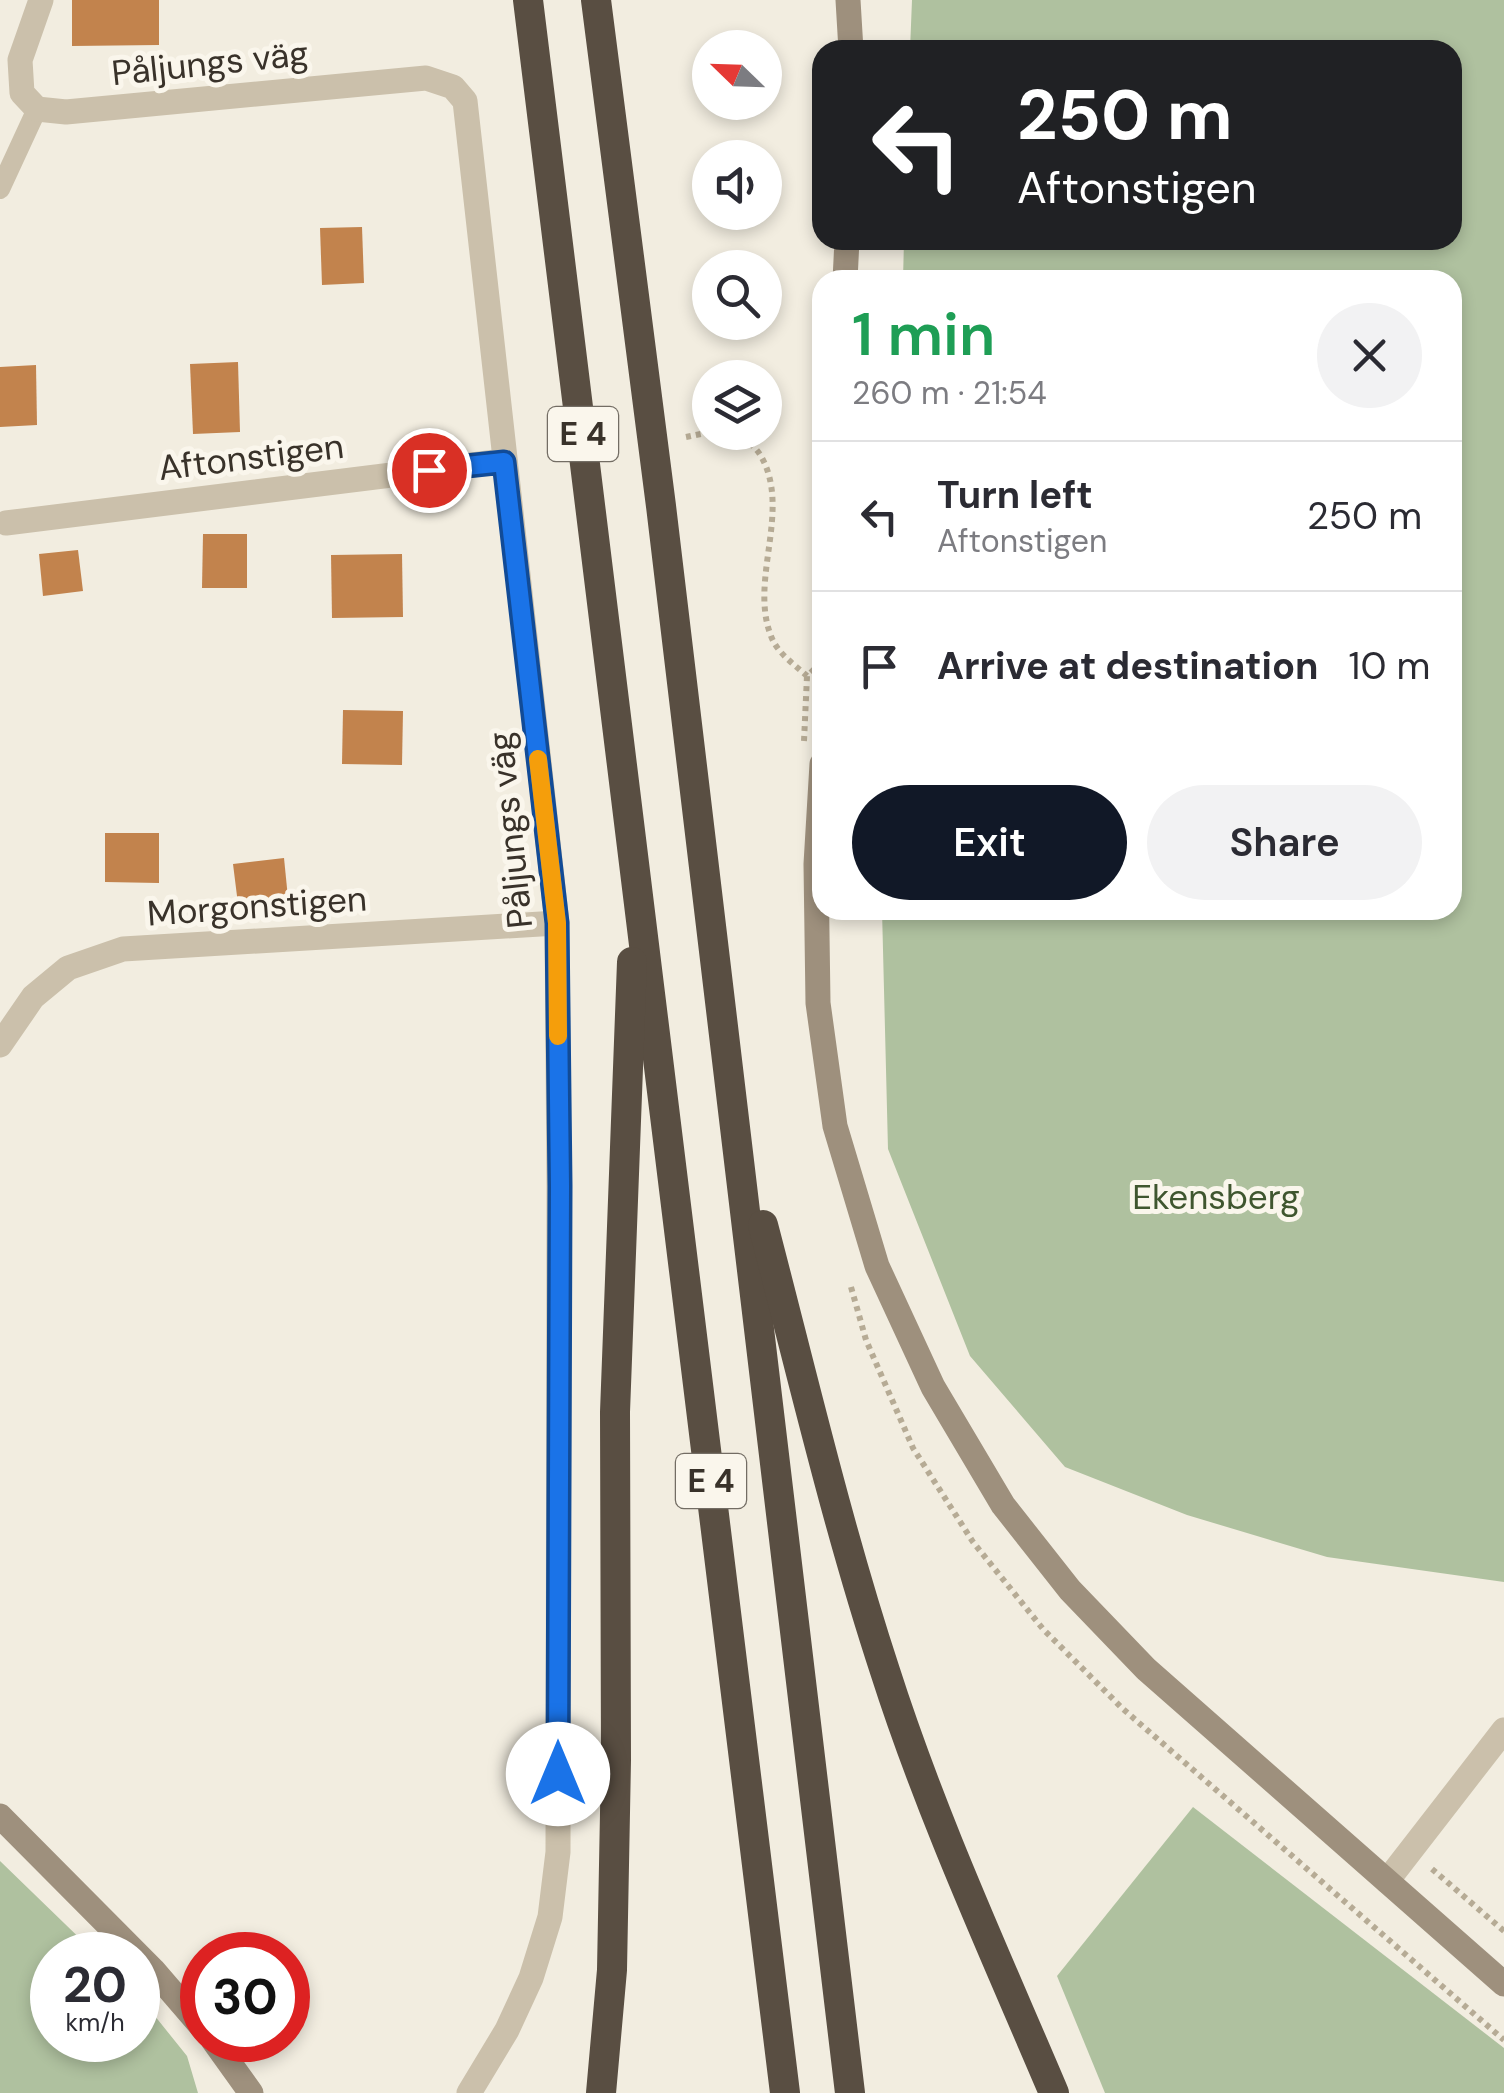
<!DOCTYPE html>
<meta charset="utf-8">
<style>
body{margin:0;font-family:"DM Sans",sans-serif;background:#f2f2f3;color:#2b2b33;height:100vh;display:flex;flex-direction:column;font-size:38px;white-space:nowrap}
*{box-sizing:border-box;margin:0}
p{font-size:32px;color:#7c7c81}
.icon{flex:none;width:55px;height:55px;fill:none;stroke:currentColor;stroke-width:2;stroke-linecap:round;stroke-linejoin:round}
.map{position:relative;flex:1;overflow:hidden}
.drawer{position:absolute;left:812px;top:270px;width:650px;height:650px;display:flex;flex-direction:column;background:#fff;border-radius:30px;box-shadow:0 5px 15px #0003}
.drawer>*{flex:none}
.guide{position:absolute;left:812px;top:40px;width:650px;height:210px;border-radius:30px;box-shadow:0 5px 15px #0003;background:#202124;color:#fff;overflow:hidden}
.needle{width:65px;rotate:293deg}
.controls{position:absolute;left:692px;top:30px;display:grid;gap:20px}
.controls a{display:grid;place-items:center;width:90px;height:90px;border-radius:50%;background:#fff;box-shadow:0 5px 15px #0003;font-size:50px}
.speed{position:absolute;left:30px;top:1932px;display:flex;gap:20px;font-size:50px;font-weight:700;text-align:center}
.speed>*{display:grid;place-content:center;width:130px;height:130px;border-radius:50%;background:#fff;box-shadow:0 5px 15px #0003;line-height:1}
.speed small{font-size:25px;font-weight:400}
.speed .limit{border:15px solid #d22;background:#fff;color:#111}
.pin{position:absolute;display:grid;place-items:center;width:85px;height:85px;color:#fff;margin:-42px;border:5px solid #fff;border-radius:50%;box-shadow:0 2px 10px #0007}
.me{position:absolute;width:110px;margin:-55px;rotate:0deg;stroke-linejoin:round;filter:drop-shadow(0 0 8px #0008)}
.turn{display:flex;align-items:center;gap:35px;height:210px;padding:0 40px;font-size:45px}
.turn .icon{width:130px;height:130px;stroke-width:2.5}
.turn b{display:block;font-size:70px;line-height:85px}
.round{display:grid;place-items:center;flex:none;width:105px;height:105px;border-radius:52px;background:#f2f2f3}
.head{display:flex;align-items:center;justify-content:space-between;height:170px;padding:0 40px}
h1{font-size:60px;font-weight:600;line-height:75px;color:#1e9e55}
.button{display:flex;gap:20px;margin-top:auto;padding:20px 40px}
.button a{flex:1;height:115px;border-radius:60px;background:#111827;color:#fff;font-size:40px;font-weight:600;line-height:115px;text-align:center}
.button a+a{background:#f2f2f3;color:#2b2b33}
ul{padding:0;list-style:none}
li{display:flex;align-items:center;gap:30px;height:150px;padding:0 40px;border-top:2px solid #e1e1e2}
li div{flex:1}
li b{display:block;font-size:38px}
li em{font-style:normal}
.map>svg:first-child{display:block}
.green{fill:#afc19f}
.building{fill:#c2834d}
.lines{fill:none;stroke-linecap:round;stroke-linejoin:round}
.path{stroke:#b6ab95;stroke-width:6;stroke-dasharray:5 5;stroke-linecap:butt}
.lane{stroke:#cbc0ab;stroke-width:20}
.street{stroke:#cbc0ab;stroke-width:25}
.secondary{stroke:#9e907d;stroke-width:25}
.highway{stroke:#594e42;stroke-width:30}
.route-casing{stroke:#114b97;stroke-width:25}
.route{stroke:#1a73e8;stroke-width:18}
.slow{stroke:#f59e0b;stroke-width:18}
.labels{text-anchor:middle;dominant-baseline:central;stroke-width:10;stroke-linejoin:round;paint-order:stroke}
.shield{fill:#faf6ec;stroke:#736d64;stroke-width:2.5}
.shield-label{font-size:32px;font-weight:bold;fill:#39322a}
.street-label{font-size:35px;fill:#39322a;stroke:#faf6ec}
.park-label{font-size:35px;fill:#3f562f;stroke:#faf6ec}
</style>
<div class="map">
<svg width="1504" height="2093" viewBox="0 0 1504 2093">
<rect width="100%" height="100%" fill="#f2ede0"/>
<g class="green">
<path d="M912 0H1504V1582L1327 1557 1187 1515 1065 1467 970 1356 888 1149 882 910H1452V280H903L904 240H1452V50H910Z"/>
<path d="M1193 1807 1504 2048V2093H1105L1057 1976Z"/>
<path d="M0 1861 97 1955H52V2040H138V1995L187 2056 198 2093H0Z"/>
</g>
<g class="building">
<path d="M72 0H159V45L72 46Z"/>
<path d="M362 227 364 283 322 285 320 228Z"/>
<path d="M238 362 240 432 193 434 190 364Z"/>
<path d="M36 365 37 425 0 427V367Z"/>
<path d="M203 534H247V588H202Z"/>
<path d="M78 550 83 591 43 596 39 554Z"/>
<path d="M402 554 403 617 332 618 331 555Z"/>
<path d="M343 710 403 711 402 765 342 764Z"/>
<path d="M105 833H159V883L105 882Z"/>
<path d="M284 858 288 898 238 904 233 864Z"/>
</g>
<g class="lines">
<g class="path">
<path d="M733 432C744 439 756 446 762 458 791 512 749 580 771 636 777 653 794 664 807 676"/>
<path d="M686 437 710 432"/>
<path d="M804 741 807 676 822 662"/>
<path d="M851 1287 866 1340 913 1448 973 1542 1043 1629 1123 1709 1504 2040"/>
<path d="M1432 1869 1504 1931"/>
</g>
<path class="lane" d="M0 189 37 109"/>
<g class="street">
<path d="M41 0 20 60 22 93 37 109 66 112 426 78 453 87 465 101 557 923 559 1186 558 1852 550 1917 531 1978 507 2030 469 2093"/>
<path d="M6 523 504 461"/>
<path d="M0 1045 33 997 68 968 123 949 557 923"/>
<path d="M1387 1881 1504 1730"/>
</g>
<g class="secondary">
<path d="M848 0 851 50"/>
<path d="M845 280 847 240"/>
<path d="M822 764 816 864 818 1003 835 1126 877 1266 933 1387 1003 1505 1070 1590 1146 1669 1504 1984"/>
<path d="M0 1816 153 1970 202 2027"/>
<path d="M213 2040 251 2093"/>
</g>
<g class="highway">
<path d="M528 0 785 2093"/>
<path d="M596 0 661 506 850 2093"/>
<path d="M763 1225C802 1374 837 1525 885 1671 931 1815 995 1954 1054 2093"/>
<path d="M601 2093 612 1970 616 1760 615 1412 632 962"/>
</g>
</g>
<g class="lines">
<g class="route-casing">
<path id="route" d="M429 470 504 462 557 923 560 1186 558 1774"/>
</g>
<use href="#route" class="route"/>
<path class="slow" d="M538 759 557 923 558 1036"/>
</g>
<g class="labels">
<g class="shield">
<rect x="548" y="407" width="70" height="54" rx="8"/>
<rect x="676" y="1454" width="70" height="54" rx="8"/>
</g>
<g class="shield-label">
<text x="583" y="434">E 4</text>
<text x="711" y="1481">E 4</text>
</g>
<g class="street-label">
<text transform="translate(210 63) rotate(-6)">Påljungs väg</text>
<text transform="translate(251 457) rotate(-7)">Aftonstigen</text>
<text transform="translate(510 830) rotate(-96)">Påljungs väg</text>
<text transform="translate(257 906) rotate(-4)">Morgonstigen</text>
</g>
<g class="park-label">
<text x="1216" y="1197">Ekensberg</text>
</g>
</g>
</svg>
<div class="controls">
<a><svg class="needle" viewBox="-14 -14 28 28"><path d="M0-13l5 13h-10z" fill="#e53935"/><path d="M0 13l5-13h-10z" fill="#7c7c81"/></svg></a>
<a><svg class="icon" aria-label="sound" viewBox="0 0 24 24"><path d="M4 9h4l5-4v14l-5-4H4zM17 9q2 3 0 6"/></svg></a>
<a><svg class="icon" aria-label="search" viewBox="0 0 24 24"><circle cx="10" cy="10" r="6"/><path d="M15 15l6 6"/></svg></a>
<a><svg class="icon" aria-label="layers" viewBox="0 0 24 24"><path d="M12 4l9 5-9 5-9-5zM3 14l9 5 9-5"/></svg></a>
</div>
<div class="speed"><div>20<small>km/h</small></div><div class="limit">30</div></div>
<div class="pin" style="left:429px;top:470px;background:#d93025"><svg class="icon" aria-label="arrive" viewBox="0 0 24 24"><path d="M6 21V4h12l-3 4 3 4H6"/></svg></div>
<svg class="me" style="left:558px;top:1774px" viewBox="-20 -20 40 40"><circle r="19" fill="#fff"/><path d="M0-13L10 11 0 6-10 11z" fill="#1a73e8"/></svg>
<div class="guide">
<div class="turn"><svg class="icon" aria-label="left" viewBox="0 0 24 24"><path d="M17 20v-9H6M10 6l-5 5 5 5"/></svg><div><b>250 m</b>Aftonstigen</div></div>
</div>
<section class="drawer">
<div class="head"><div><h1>1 min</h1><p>260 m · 21:54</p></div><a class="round"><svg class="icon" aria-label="close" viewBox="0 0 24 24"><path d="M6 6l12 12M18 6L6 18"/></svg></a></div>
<ul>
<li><svg class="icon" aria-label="left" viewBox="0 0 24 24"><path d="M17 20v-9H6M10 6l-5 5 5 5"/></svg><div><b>Turn left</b><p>Aftonstigen</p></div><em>250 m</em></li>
<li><svg class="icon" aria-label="arrive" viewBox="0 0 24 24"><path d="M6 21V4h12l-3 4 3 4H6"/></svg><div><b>Arrive at destination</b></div><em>10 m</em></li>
</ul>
<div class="button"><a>Exit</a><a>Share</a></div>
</section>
</div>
